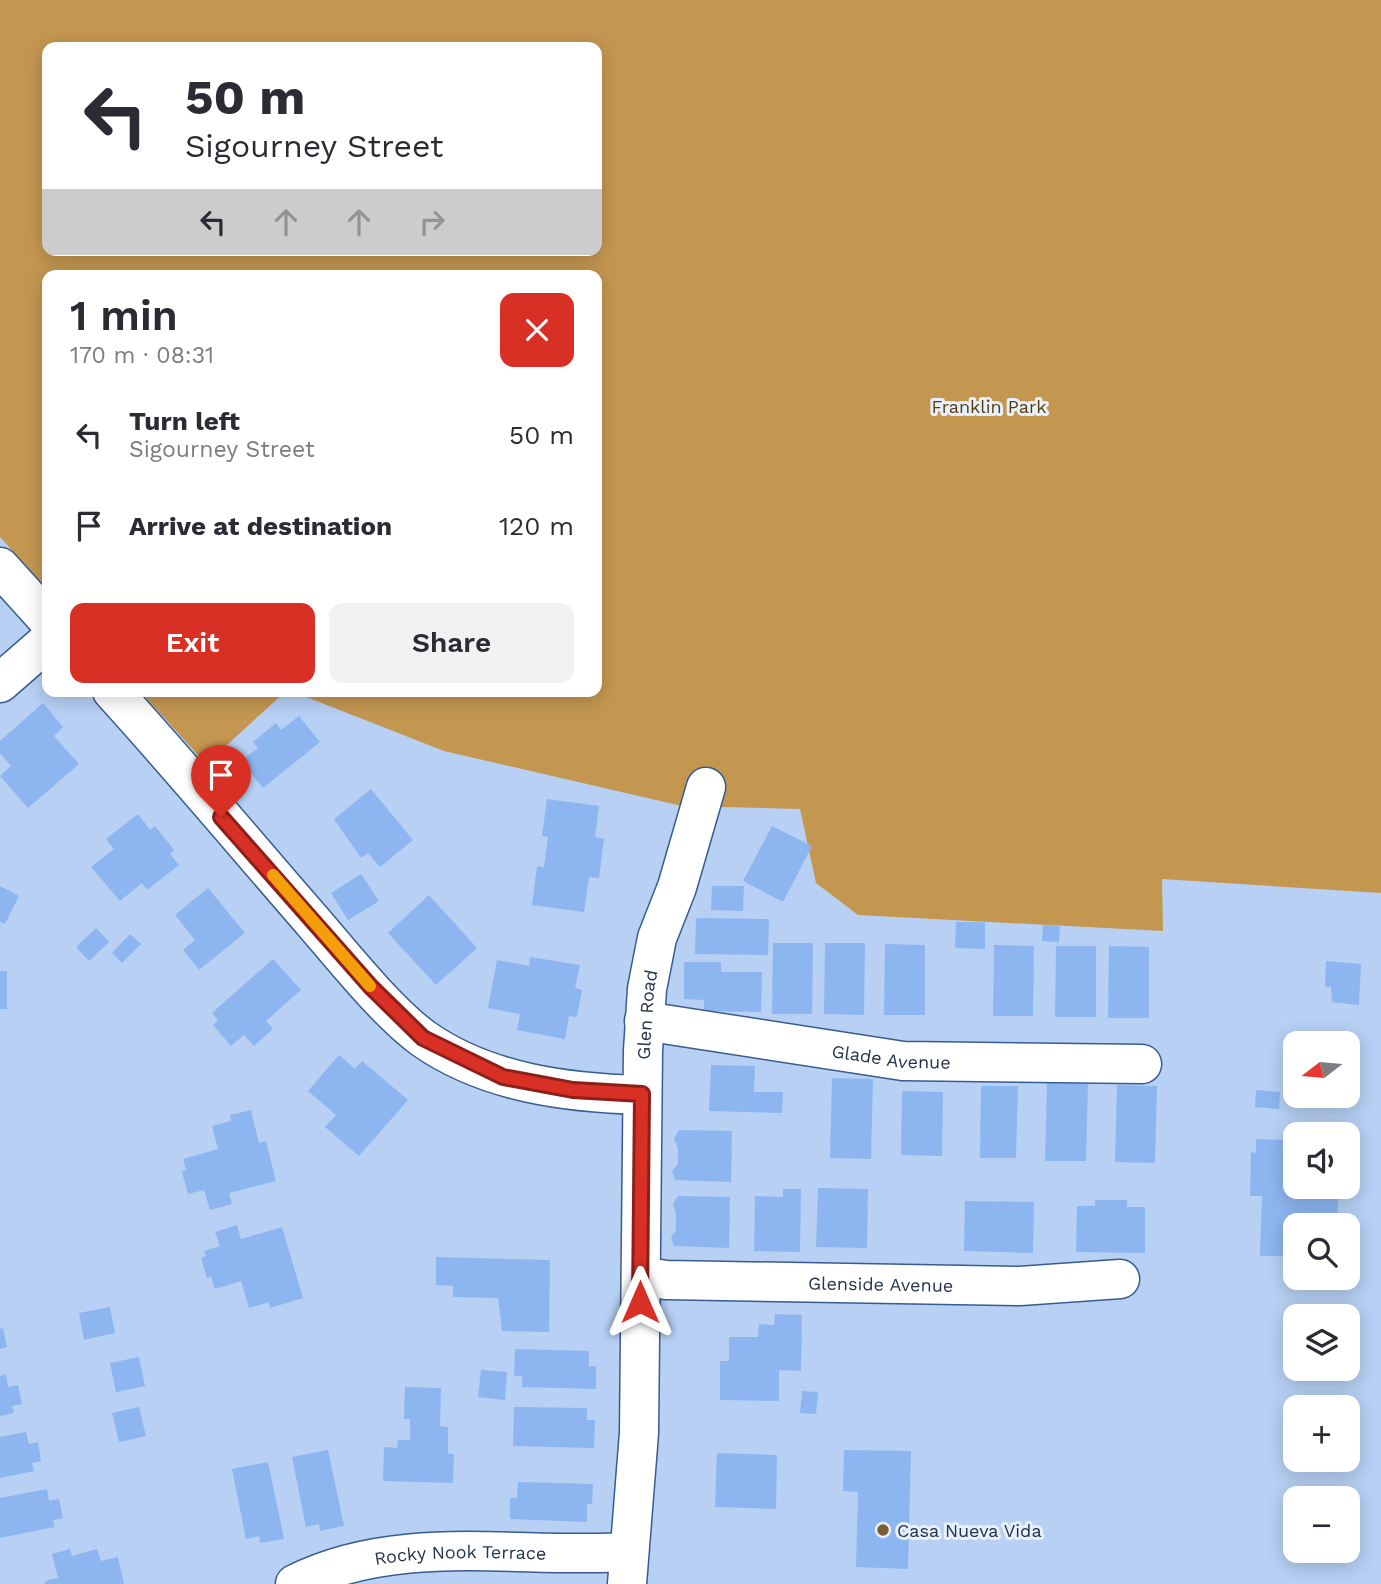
<!DOCTYPE html>
<meta charset="utf-8">
<style>
body{margin:0;font-family:"Work Sans",sans-serif;background:#f2f2f3;color:#2b2b33;height:100vh;display:flex;flex-direction:column;font-size:26px;white-space:nowrap}
*{box-sizing:border-box;margin:0}
p{font-size:23px;color:#7c7c81}
.icon{flex:none;width:38px;height:38px;fill:none;stroke:currentColor;stroke-width:2;stroke-linecap:round;stroke-linejoin:round}
.map{position:relative;flex:1;overflow:hidden}
.side{position:absolute;left:42px;top:270px;width:560px;height:427px;display:flex;flex-direction:column;background:#fff;border-radius:14px;box-shadow:0 4px 18px #0003}
.side>*{flex:none}
.guide{position:absolute;left:42px;top:42px;width:560px;height:214px;border-radius:14px;box-shadow:0 4px 18px #0003;background:#fff;color:#2b2b33;overflow:hidden}
.needle{width:46px;rotate:254deg}
.fabs{position:absolute;left:1283px;top:1031px;display:grid;gap:14px}
.fabs a{display:grid;place-items:center;width:77px;height:77px;border-radius:14px;background:#fff;box-shadow:0 4px 18px #0003;font-size:35px}
.pin{position:absolute;display:grid;place-items:center;width:60px;height:60px;color:#fff;margin:-72px -30px;border-radius:50% 50% 50% 0;rotate:-45deg;box-shadow:0 0 7px #0007}
.pin .icon{rotate:45deg}
.me{position:absolute;width:77px;margin:-38px;rotate:0deg;stroke-linejoin:round;filter:drop-shadow(0 0 5px #0008)}
.turn{display:flex;align-items:center;gap:24px;height:147px;padding:0 28px;font-size:32px}
.turn .icon{width:91px;height:91px;stroke-width:2.5}
.turn b{display:block;font-size:49px;line-height:60px}
.lanes{display:flex;align-items:center;height:66px;padding:0 28px;background:#0003;justify-content:center;gap:35px;direction:ltr}
.lanes .off{opacity:.35}
.round{display:grid;place-items:center;flex:none;width:74px;height:74px;border-radius:14px;background:#f2f2f3}
.summary{display:flex;align-items:center;justify-content:space-between;height:119px;padding:0 28px}
h1{font-size:42px;font-weight:600;line-height:52px}
.cta{display:flex;gap:14px;margin-top:auto;padding:14px 28px}
.cta a{flex:1;height:80px;border-radius:14px;background:#d93025;color:#fff;font-size:28px;font-weight:600;line-height:80px;text-align:center}
.cta a+a{background:#f2f2f3;color:#2b2b33}
ul{padding:0;list-style:none}
li{display:flex;align-items:center;gap:21px;height:91px;padding:0 28px}
li div{flex:1}
li b{display:block;font-size:26px}
li em{font-style:normal}
.map>svg:first-child{display:block}
.green{fill:#c49751;fill-rule:evenodd}
.building{fill:#8db6f0}
.lines{fill:none;stroke-linecap:round;stroke-linejoin:round}
.minor-casing{stroke:#375c8f;stroke-width:41}
.minor{stroke:#fff;stroke-width:38}
.route-casing{stroke:#8d1f18;stroke-width:18}
.route{stroke:#d93025;stroke-width:12}
.slow{stroke:#f59e0b;stroke-width:12}
.poi-dot{fill:#7b5e31;stroke:#e7f0fc;stroke-width:2.5}
.labels{text-anchor:middle;dominant-baseline:central;stroke-width:6;stroke-linejoin:round;paint-order:stroke}
.park-label{font-size:18px;fill:#573c0b;stroke:#e7f0fc}
.street-label{font-size:18px;fill:#23334a;stroke:#e7f0fc}
.poi-label{font-size:18px;fill:#23334a;stroke:#e7f0fc;text-anchor:start}
</style>
<div class="map">
<svg width="1381" height="1584" viewBox="0 0 1381 1584">
<rect width="100%" height="100%" fill="#b7d0f4"/>
<g class="green">
<path d="M0 0H1381V893L1162 879 1163 931 858 915 816 883 800 809 682 806 444 751 291 691H597V275H47V589L0 537ZM47 47H597V250H47Z"/>
<path d="M140 691H286L206 764Z"/>
</g>
<g class="building">
<path d="M43 703 63 727 54 736 79 764 28 808 0 776 11 766 0 753V741Z"/>
<path d="M299 716 320 742 263 788 241 761 258 748 253 742 276 723 281 730Z"/>
<path d="M371 789 413 840 380 867 368 853 361 858 334 819Z"/>
<path d="M547 799 599 806 595 837 604 839 599 878 589 877 584 912 532 905 537 866 544 867 548 837 542 836Z"/>
<path d="M138 814 150 830 155 826 174 850 170 854 179 865 147 890 142 883 120 901 91 867 114 849 106 839Z"/>
<path d="M772 826 812 846 783 902 743 881Z"/>
<path d="M361 874 379 901 348 920 331 893Z"/>
<path d="M0 886 19 896 5 924 0 922Z"/>
<path d="M712 886H744L743 911 711 910Z"/>
<path d="M208 888 245 933 199 970 183 950 195 940 175 915Z"/>
<path d="M429 895 477 948 436 985 388 933Z"/>
<path d="M696 918 769 919 768 955 695 954Z"/>
<path d="M956 922H985V949L955 948Z"/>
<path d="M1043 925 1060 926 1059 942 1042 941Z"/>
<path d="M96 928 109 942 89 961 76 947Z"/>
<path d="M130 934 141 944 122 963 112 953Z"/>
<path d="M773 943H813L812 1014H772Z"/>
<path d="M825 943H865L864 1015 824 1014Z"/>
<path d="M885 944 925 945V1015H884Z"/>
<path d="M994 945 1034 946 1033 1016H993Z"/>
<path d="M1056 946H1096V1017H1055Z"/>
<path d="M1109 946 1149 947V1018H1108Z"/>
<path d="M530 957 580 965 575 988 582 990 577 1017 569 1016 565 1039 517 1030 520 1014 488 1008 497 960 529 966Z"/>
<path d="M273 959 301 990 266 1021 273 1029 254 1046 244 1035 231 1046 213 1025 218 1020 212 1013Z"/>
<path d="M1326 961 1361 964 1359 1005 1332 1002 1331 987H1325Z"/>
<path d="M684 962H721V972H762L761 1012 704 1011V1000L684 999Z"/>
<rect x="0" y="971" width="7" height="38"/>
<path d="M339 1055 355 1069 362 1061 408 1100 359 1156 325 1127 336 1115 308 1091Z"/>
<path d="M711 1065 755 1066 754 1092H783L782 1113 709 1111Z"/>
<path d="M832 1078 873 1079 871 1159 830 1158Z"/>
<path d="M1047 1083 1088 1084 1086 1161H1045Z"/>
<path d="M1117 1085 1157 1086 1155 1163 1115 1162Z"/>
<path d="M981 1086H1018L1016 1158H980Z"/>
<path d="M1256 1090 1280 1092 1279 1109 1255 1107Z"/>
<path d="M902 1091 943 1092 942 1156 901 1155Z"/>
<path d="M251 1110 259 1143 266 1141 276 1181 229 1193 232 1204 210 1210 204 1190 188 1194 182 1172 186 1170 183 1159 218 1149 212 1126 231 1121 230 1115Z"/>
<path d="M679 1130 732 1131 731 1182 675 1180 672 1171 678 1164V1148L674 1139Z"/>
<path d="M1256 1139 1289 1140 1288 1153H1293L1295 1165 1291 1197 1338 1198 1337 1225H1295V1266H1286L1287 1256H1260L1262 1196H1250L1251 1152 1256 1153Z"/>
<path d="M818 1188 868 1189 867 1248 816 1247Z"/>
<path d="M783 1189H801L800 1252 754 1251 755 1196 783 1197Z"/>
<path d="M678 1196 730 1197 729 1248 674 1246 671 1237 676 1230V1214L673 1204Z"/>
<path d="M1095 1200H1127V1207H1145V1253L1076 1252 1077 1206H1095Z"/>
<path d="M965 1201 1034 1202 1033 1253 964 1251Z"/>
<path d="M237 1225 241 1239 282 1227 303 1298 270 1308 269 1302 249 1308 241 1281 215 1289 211 1277 207 1278 201 1258 206 1256 204 1251 220 1246 215 1232Z"/>
<path d="M436 1257 550 1260 549 1332 502 1331 498 1298 453 1297V1286L436 1285Z"/>
<path d="M110 1307 115 1333 84 1340 79 1313Z"/>
<path d="M775 1314 802 1315 801 1371 779 1370V1401L720 1400V1361H729V1337H758L759 1324 774 1325Z"/>
<path d="M3 1328 7 1347 0 1349V1329Z"/>
<path d="M515 1349 589 1351V1366H596V1389L522 1387V1376H514Z"/>
<path d="M139 1357 145 1386 116 1392 110 1363Z"/>
<path d="M481 1370 507 1372 505 1400 478 1397Z"/>
<path d="M6 1374 8 1387 18 1385 22 1404 12 1406 14 1413 0 1416V1376Z"/>
<path d="M405 1387 441 1388 440 1426 448 1427V1454H454L453 1483 383 1481 384 1447 397 1448 398 1440H410V1419H404Z"/>
<path d="M802 1391 818 1392 816 1414 800 1413Z"/>
<path d="M139 1407 146 1436 119 1442 112 1413Z"/>
<path d="M514 1407 587 1408V1420H595L594 1448 513 1446Z"/>
<path d="M26 1432 29 1444 38 1442 41 1461 32 1463 34 1471 0 1478V1437Z"/>
<path d="M328 1450 344 1526 320 1531 319 1524 306 1527 292 1457Z"/>
<path d="M844 1450 911 1451 908 1569 856 1567 858 1492 843 1491Z"/>
<path d="M717 1453 777 1455 776 1509 715 1507Z"/>
<path d="M268 1462 284 1539 260 1543 259 1536 246 1539 232 1469Z"/>
<path d="M518 1482 593 1484 592 1504H587V1522L510 1519V1498H517Z"/>
<path d="M47 1489 49 1501 59 1499 63 1518 53 1520 55 1527 0 1538V1498Z"/>
<path d="M70 1549 72 1556 97 1549 101 1561 118 1557 124 1584H45V1581L58 1578 52 1554Z"/>
</g>
<g class="lines">
<g class="minor-casing">
<g id="minor">
<path d="M0 567 47 619"/>
<path d="M0 683 47 642"/>
<path d="M112 691C181 767 247 846 314 923 344 958 388 1013 424 1039 487 1083 567 1093 642 1095"/>
<path id="s1" d="M644 1021 903 1061 1142 1064"/>
<path id="s2" d="M641 1276 666 1280 1020 1286 1120 1279"/>
<path id="s3" d="M295 1584C398 1532 519 1559 629 1552"/>
<path id="s4" d="M627 1584 639 1433 643 1051 647 989 657 938 677 887 706 787"/>
</g>
</g>
<use href="#minor" class="minor"/>
</g>
<g class="lines">
<g class="route-casing">
<path id="route" d="M221 817 371 987 423 1038 503 1077 573 1090 642 1094 640 1302"/>
</g>
<use href="#route" class="route"/>
<path class="slow" d="M273 875 370 986"/>
</g>
<circle class="poi-dot" cx="883" cy="1530" r="7"/>
<g class="labels">
<g class="park-label">
<text x="989" y="406">Franklin Park</text>
</g>
<g class="street-label">
<text stroke="none"><textPath href="#s4" startOffset="570">Glen Road</textPath></text>
<text stroke="none"><textPath href="#s1" startOffset="250">Glade Avenue</textPath></text>
<text stroke="none"><textPath href="#s2" startOffset="240">Glenside Avenue</textPath></text>
<text stroke="none"><textPath href="#s3" startOffset="170">Rocky Nook Terrace</textPath></text>
</g>
<g class="poi-label">
<text x="897" y="1530">Casa Nueva Vida</text>
</g>
</g>
</svg>
<div class="fabs">
<a><svg class="needle" viewBox="-14 -14 28 28"><path d="M0-13l5 13h-10z" fill="#e53935"/><path d="M0 13l5-13h-10z" fill="#7c7c81"/></svg></a>
<a><svg class="icon" aria-label="sound" viewBox="0 0 24 24"><path d="M4 9h4l5-4v14l-5-4H4zM17 9q2 3 0 6"/></svg></a>
<a><svg class="icon" aria-label="search" viewBox="0 0 24 24"><circle cx="10" cy="10" r="6"/><path d="M15 15l6 6"/></svg></a>
<a><svg class="icon" aria-label="layers" viewBox="0 0 24 24"><path d="M12 4l9 5-9 5-9-5zM3 14l9 5 9-5"/></svg></a>
<a>+</a>
<a>−</a>
</div>
<div class="pin" style="left:221px;top:817px;background:#d93025"><svg class="icon" aria-label="arrive" viewBox="0 0 24 24"><path d="M6 21V4h12l-3 4 3 4H6"/></svg></div>
<svg class="me" style="left:640px;top:1302px" viewBox="-20 -20 40 40"><path d="M0-17L14 15 0 8-14 15z" fill="#d93025" stroke="#fff" stroke-width="4"/></svg>
<div class="guide">
<div class="turn"><svg class="icon" aria-label="left" viewBox="0 0 24 24"><path d="M17 20v-9H6M10 6l-5 5 5 5"/></svg><div><b>50 m</b>Sigourney Street</div></div>
<div class="lanes"><svg class="icon" aria-label="left" viewBox="0 0 24 24"><path d="M17 20v-9H6M10 6l-5 5 5 5"/></svg><svg class="icon off" aria-label="ahead" viewBox="0 0 24 24"><path d="M12 20V5M6 11l6-6 6 6"/></svg><svg class="icon off" aria-label="ahead" viewBox="0 0 24 24"><path d="M12 20V5M6 11l6-6 6 6"/></svg><svg class="icon off" aria-label="right" viewBox="0 0 24 24"><path d="M7 20v-9h11M14 6l5 5-5 5"/></svg></div>
</div>
<section class="side">
<div class="summary"><div><h1>1 min</h1><p>170 m · 08:31</p></div><a class="round" style="background:#d93025;color:#fff"><svg class="icon" aria-label="close" viewBox="0 0 24 24"><path d="M6 6l12 12M18 6L6 18"/></svg></a></div>
<ul>
<li><svg class="icon" aria-label="left" viewBox="0 0 24 24"><path d="M17 20v-9H6M10 6l-5 5 5 5"/></svg><div><b>Turn left</b><p>Sigourney Street</p></div><em>50 m</em></li>
<li><svg class="icon" aria-label="arrive" viewBox="0 0 24 24"><path d="M6 21V4h12l-3 4 3 4H6"/></svg><div><b>Arrive at destination</b></div><em>120 m</em></li>
</ul>
<div class="cta"><a>Exit</a><a>Share</a></div>
</section>
</div>
